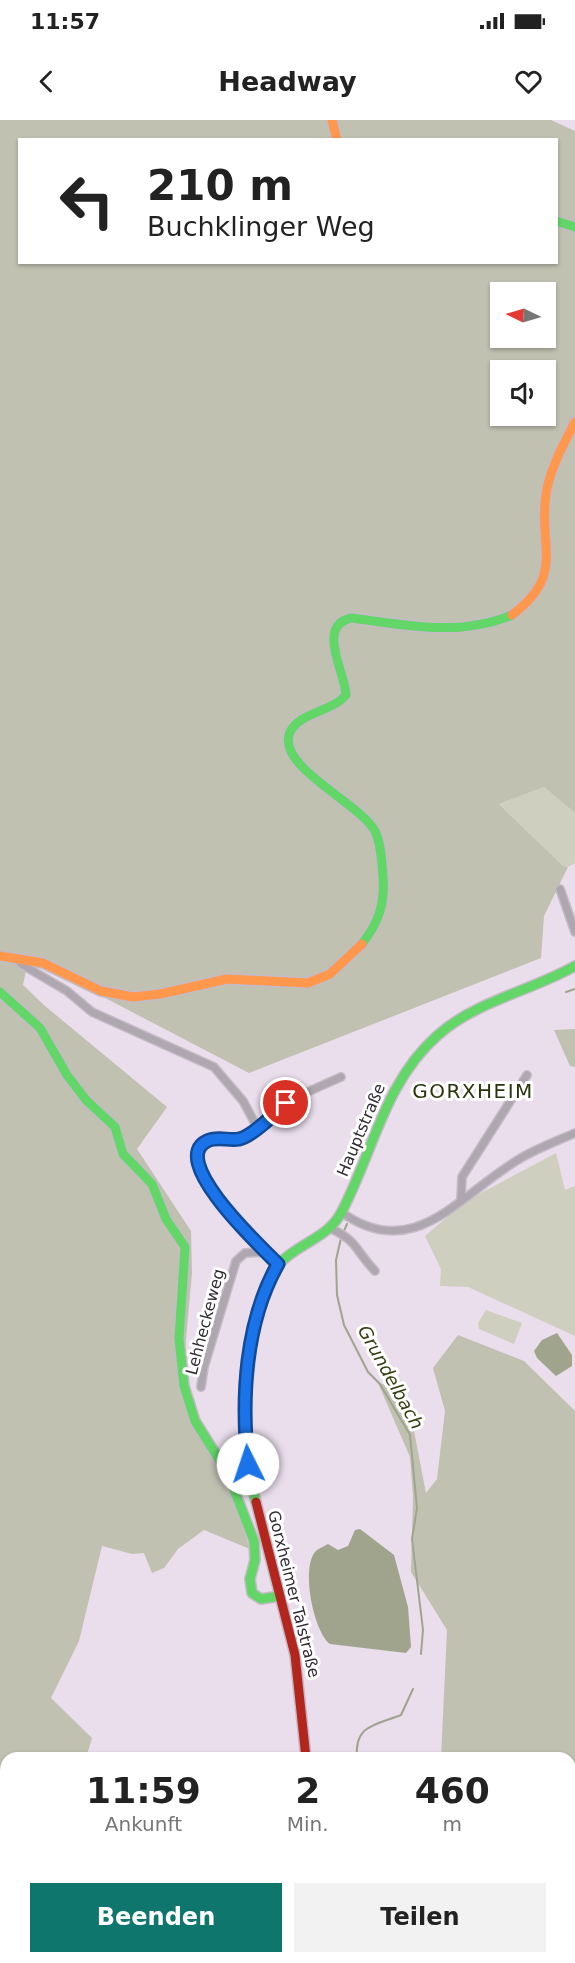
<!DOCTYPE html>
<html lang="de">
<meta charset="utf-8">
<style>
body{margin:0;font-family:"DejaVu Sans",sans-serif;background:#f2f2f2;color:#222;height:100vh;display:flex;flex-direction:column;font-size:22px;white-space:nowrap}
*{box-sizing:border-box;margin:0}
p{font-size:20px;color:#767676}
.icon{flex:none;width:33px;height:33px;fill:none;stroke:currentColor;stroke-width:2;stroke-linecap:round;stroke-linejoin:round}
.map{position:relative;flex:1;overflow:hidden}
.side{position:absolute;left:0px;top:1632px;width:576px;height:212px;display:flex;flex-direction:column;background:#fff;border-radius:18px 18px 0 0;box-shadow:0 2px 4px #0004}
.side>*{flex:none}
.banner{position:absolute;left:18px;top:18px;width:540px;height:126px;border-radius:0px;box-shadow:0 2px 4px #0004;background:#fff;color:#222;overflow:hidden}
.needle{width:39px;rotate:275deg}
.tools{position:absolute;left:490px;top:162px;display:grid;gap:12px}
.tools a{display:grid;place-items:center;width:66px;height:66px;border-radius:0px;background:#fff;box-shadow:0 2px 4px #0004;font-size:30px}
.pin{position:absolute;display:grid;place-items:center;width:51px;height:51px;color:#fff;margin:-26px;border:3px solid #fff;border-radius:50%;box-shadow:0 2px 6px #0007}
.me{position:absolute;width:66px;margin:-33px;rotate:356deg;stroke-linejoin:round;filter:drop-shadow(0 0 4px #0008)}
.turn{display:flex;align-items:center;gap:21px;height:126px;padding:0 30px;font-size:27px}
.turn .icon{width:78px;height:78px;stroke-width:2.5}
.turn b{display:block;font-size:42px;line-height:51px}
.eta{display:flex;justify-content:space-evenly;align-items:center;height:102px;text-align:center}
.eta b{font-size:36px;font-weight:600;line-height:42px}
.button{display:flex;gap:12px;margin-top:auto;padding:12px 30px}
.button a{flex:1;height:69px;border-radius:0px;background:#0f766e;color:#fff;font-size:24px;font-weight:600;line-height:69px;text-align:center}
.button a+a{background:#f2f2f2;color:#222}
.status{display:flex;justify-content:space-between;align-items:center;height:42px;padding:0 30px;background:#fff;direction:ltr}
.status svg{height:16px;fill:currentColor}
header{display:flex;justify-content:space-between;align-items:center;height:78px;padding:0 30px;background:#fff;font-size:27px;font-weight:600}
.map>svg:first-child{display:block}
.green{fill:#cecfbf}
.forest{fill:#c0c1b1;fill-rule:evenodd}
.water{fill:#a0a48d}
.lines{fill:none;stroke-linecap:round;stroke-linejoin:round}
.stream{stroke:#a0a48d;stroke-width:2}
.street-casing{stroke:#c4bbc6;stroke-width:10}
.fast-casing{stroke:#c4bbc6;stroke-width:12}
.slow-casing{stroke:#c4bbc6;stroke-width:12}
.jam-casing{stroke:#c4bbc6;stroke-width:12}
.street{stroke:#aea7af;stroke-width:7}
.fast{stroke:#63d668;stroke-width:9}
.slow{stroke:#ff974d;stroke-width:9}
.jam{stroke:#b3261e;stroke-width:9}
.route-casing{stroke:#114b97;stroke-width:15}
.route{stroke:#1a73e8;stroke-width:10}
.labels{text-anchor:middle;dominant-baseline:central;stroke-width:6;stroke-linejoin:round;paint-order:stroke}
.street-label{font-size:16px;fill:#322a34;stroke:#fff}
.water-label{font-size:18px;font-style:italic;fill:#333f0e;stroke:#fff}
.quarter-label{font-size:20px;letter-spacing:1.5px;fill:#2a340d;stroke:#fff}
</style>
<div class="status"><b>11:57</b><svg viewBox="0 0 49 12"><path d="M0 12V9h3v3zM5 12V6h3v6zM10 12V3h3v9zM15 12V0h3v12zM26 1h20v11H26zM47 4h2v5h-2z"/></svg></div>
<header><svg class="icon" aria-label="back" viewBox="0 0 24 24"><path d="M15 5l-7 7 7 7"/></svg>Headway<svg class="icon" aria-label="heart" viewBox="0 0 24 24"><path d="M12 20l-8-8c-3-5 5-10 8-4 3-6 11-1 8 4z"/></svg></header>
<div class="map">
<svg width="575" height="1843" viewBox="0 0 575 1843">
<rect width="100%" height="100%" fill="#eaddec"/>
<g class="green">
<path d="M544 667 575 693V743L568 747 563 746 499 684Z"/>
<path d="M556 1033 565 1070 575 1066V1216L468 1167 440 1166 441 1149 425 1116 466 1081Z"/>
<path d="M486 1190 522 1203 514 1224 479 1209 478 1203Z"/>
</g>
<g class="forest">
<path d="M0 0H551L575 11V693L544 667 499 684 563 746 568 747 544 796 541 838 249 953 65 857 28 842 23 865 45 886 167 987 137 1029 191 1111 192 1153 185 1230 188 1264 193 1287 226 1357 250 1429 204 1410 178 1429 164 1448 152 1453 144 1433 132 1434 102 1426 79 1521 51 1578 92 1618 86 1638H6V1838H132V1843H0ZM20 20H556V142H20ZM501 172H546V218H501ZM501 250H546V296H501Z"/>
<path d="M575 909V947L570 946 554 910Z"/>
<path d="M458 1215 524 1241 575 1291V1843H389L393 1838H570V1638H441L447 1510 411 1452 413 1377 410 1337 378 1263 387 1265 413 1306 426 1373 437 1359 445 1291 433 1248Z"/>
</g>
<g class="water">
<path d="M557 1213 572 1235V1246L556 1256 537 1238 534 1231 542 1220Z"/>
<path d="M360 1409 394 1435 408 1487 411 1527 406 1533 330 1524C314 1512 300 1447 316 1431 319 1428 325 1426 328 1424L338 1430 348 1426 355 1410Z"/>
</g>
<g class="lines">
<g class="stream">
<path d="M566 872 575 869"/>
<path d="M343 1113 347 1104"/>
<path d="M341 1118 336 1140 337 1175 344 1205 368 1252 380 1264 410 1315 417 1388 412 1419 423 1510 421 1534"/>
<path d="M357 1638C354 1605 375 1605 401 1595L413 1569"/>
<path d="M402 1843 407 1838"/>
</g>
<g class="street-casing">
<g id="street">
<path d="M560 769 575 812"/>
<path d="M16 838 21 844 67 871 92 892 214 947 243 981 257 1007"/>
<path d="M461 1080 462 1057 527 955"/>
<path d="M341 1092C415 1145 460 1073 521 1038 538 1028 557 1021 575 1013"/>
<path d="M332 1109C360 1123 355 1131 375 1151"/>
<path d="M278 1144 204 1060C198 1046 193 1030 208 1020L244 1017 294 978 341 957"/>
<path d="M201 1267 204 1247 236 1141 245 1133 266 1132"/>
</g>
</g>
<g class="fast-casing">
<g id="fast">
<path d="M556 101 575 107"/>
<path d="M362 824C379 802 385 784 383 756 382 742 381 724 375 711 360 683 275 646 290 612 300 592 332 592 346 575 345 552 316 506 351 498 406 505 459 517 512 495"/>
<path d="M0 872 40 908 67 955 86 980 115 1007 123 1034 152 1064 166 1099 185 1127 179 1219 184 1266 195 1301 227 1352 254 1421 255 1440 250 1459 252 1473 261 1479 280 1476"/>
<path d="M256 1382C240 1328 240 1187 279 1144 298 1123 327 1119 341 1093 373 1033 384 962 438 915 476 881 531 871 575 846"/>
</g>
</g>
<g class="slow-casing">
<g id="slow">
<path d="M332 0 337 20"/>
<path d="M512 495C566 454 538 429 546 374 550 349 563 325 575 302"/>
<path d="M0 836 43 843 101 871 133 877 160 874 227 859 308 863 330 854 362 824"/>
<path d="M238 1843 242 1838"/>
</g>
</g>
<g class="jam-casing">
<path id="jam" d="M256 1382 295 1535 306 1638"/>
</g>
<use href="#street" class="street"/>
<use href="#fast" class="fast"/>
<use href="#slow" class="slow"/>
<use href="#jam" class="jam"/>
</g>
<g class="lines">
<g class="route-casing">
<path id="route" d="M248 1344C241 1278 245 1202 278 1144 263 1129 167 1040 207 1021 217 1016 229 1021 239 1019 251 1017 277 992 286 983"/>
</g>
<use href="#route" class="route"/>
</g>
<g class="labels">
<g class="street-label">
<text transform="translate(361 1010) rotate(-67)">Hauptstraße</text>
<text transform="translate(205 1202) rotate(-75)">Lehheckeweg</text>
<text transform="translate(294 1474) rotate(76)">Gorxheimer Talstraße</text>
</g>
<g class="water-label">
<text transform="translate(391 1257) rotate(61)">Grundelbach</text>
</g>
<g class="quarter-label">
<text x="473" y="971">GORXHEIM</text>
</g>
</g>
</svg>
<div class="tools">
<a><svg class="needle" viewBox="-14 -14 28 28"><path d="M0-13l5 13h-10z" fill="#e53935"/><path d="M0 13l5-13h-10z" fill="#767676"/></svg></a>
<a><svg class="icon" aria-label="sound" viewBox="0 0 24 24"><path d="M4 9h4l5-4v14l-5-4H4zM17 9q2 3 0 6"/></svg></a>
</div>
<div class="pin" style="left:286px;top:983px;background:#d93025"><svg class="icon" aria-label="arrive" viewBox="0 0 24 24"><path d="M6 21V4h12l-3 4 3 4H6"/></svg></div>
<svg class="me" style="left:248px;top:1344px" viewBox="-20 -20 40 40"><circle r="19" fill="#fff"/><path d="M0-13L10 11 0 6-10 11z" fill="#1a73e8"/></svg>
<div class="banner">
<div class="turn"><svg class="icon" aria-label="left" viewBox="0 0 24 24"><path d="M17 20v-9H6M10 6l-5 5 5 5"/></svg><div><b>210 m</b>Buchklinger Weg</div></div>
</div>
<section class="side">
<div class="eta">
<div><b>11:59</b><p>Ankunft</p></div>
<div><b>2</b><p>Min.</p></div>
<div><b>460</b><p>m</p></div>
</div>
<div class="button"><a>Beenden</a><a>Teilen</a></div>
</section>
</div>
